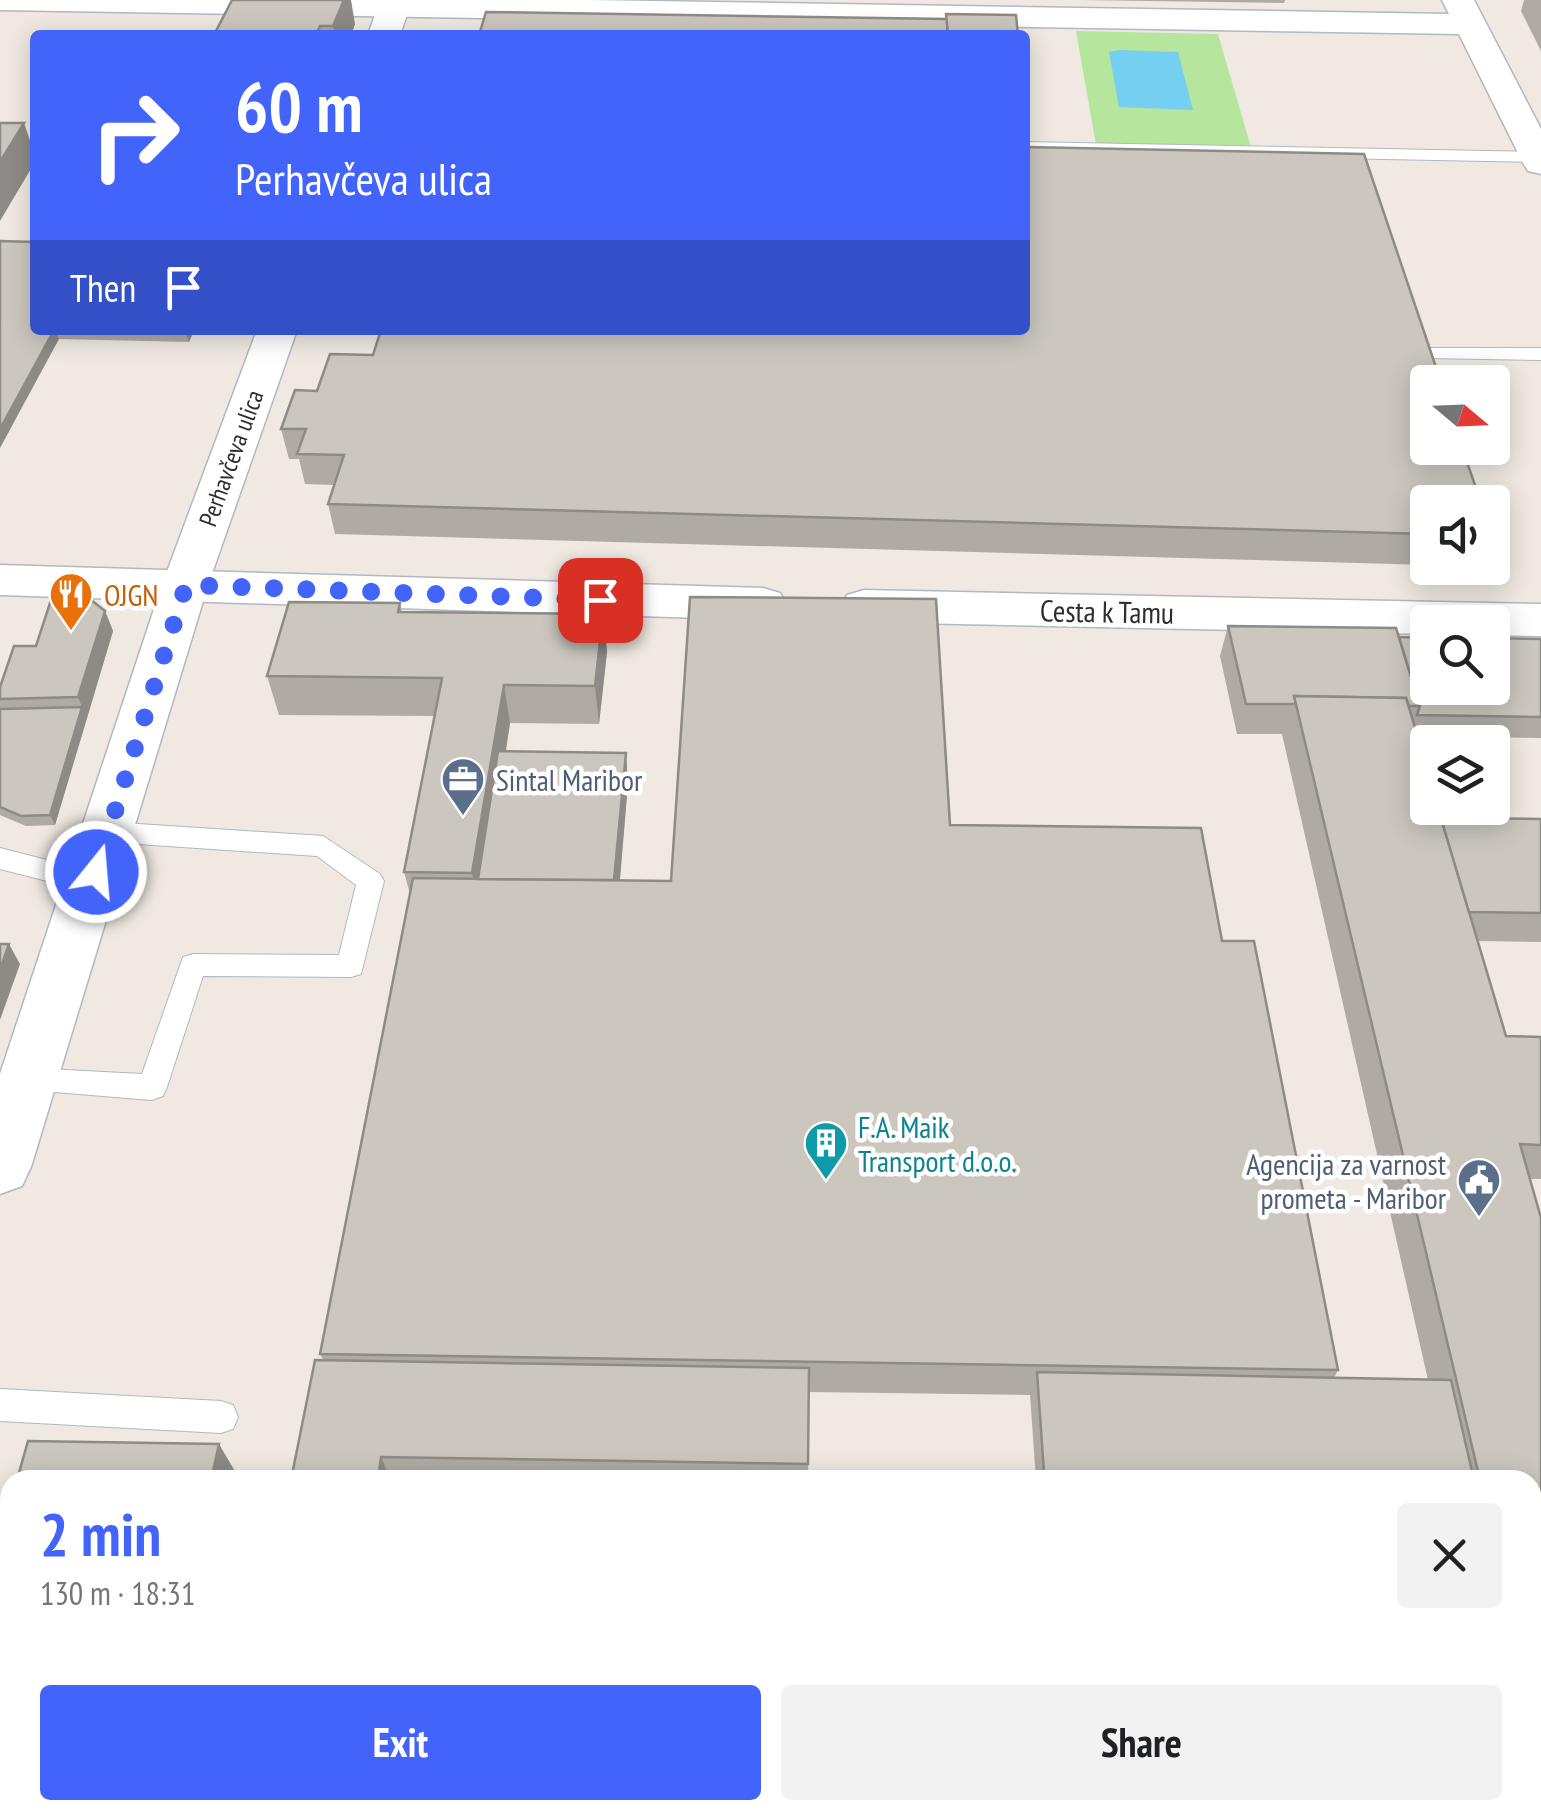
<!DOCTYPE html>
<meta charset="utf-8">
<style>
body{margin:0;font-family:"PT Sans Narrow",sans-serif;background:#f2f2f2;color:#202124;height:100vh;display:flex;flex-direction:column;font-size:38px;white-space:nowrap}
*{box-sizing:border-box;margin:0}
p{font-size:32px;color:#757577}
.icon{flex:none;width:55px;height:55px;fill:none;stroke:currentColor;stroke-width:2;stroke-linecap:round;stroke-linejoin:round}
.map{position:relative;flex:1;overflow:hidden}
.sheet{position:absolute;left:0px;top:1470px;width:1542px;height:350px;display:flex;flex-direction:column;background:#fff;border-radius:30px 30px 0 0;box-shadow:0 5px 25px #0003}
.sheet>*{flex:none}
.hud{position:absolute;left:30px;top:30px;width:1000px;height:305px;border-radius:10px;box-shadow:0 5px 25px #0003;background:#4264fb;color:#fff;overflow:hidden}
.needle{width:65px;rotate:109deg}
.buttons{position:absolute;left:1410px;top:365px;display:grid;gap:20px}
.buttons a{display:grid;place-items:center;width:100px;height:100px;border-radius:10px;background:#fff;box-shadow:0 5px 25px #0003;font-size:50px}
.pin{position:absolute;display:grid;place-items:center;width:85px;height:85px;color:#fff;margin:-42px;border-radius:20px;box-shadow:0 5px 15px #0006}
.me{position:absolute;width:110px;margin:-55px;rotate:17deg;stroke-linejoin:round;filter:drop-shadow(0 0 8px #0008)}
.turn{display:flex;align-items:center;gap:35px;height:210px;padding:0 40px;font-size:45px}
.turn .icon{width:130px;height:130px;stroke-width:2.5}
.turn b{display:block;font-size:70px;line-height:85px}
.then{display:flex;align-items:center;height:95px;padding:0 40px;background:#0003;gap:20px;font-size:38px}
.round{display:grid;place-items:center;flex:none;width:105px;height:105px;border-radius:10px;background:#f2f2f2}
.head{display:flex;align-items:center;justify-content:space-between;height:170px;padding:0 40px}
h1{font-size:60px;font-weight:600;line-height:75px;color:#4264fb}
.primary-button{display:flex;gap:20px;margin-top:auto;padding:20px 40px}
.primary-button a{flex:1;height:115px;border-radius:10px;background:#4264fb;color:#fff;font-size:40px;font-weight:600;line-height:115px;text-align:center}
.primary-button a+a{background:#f2f2f2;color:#202124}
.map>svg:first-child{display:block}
.green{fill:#b6e59e}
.water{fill:#75cff0}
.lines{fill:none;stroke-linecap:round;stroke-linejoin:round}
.lane-casing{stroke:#b4b7c1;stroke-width:2}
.street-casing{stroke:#b4b7c1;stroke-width:3}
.secondary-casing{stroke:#b4b7c1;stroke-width:3}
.lane{fill:#fff;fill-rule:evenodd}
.street{fill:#fff;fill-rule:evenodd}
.secondary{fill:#fff;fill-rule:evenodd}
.wall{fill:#afaba4}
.shaded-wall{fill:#8e8b86}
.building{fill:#cbc7bf;stroke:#8e8b86;stroke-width:2.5}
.route{stroke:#4264fb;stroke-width:18;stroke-dasharray:0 32.4}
.labels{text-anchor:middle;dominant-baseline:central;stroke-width:9;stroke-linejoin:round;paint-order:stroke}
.far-street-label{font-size:25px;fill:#2e2e2e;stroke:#fff}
.food-label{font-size:30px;fill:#c56008;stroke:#fff;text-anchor:start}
.street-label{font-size:30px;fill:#2e2e2e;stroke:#fff}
.service-label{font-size:30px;fill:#4e5e75;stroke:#fff;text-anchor:start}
.culture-label{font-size:30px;fill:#0d838f;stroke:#fff;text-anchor:start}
</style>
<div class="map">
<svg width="1541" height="1820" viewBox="0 0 1541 1820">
<rect width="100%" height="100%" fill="#efe9e1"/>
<path class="green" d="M1076 31 1218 34 1254 158 1098 156Z"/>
<path class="water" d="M1119 50 1178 52 1193 110 1119 107 1109 52Z"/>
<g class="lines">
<g class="lane-casing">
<g id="lane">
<path d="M1025 142 1538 152 1541 162 1025 152Z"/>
<path d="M1431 348H1541V360L1424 358 1421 354Z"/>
<path d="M108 822 323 836 380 874 384 881 361 974 351 977 203 976 167 1087 163 1096 152 1100 18 1089 13 1080 18 1071 28 1068 142 1074 183 957 193 954 339 955 356 885 317 856 108 842 99 839 95 832 99 825Z"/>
<path d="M0 848 47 860 106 865 110 872 106 879 96 882 47 881 0 869Z"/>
<path d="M0 1389 221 1401 233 1405 238 1417 233 1429 221 1433 0 1421Z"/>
</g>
</g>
<g class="street-casing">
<g id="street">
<path d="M0 0H588L1449 14 1442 0H1474L1541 129V174L1528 171 1523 163 1459 34 0 10Z"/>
<path d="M0 565 763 588 780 593 787 604 780 615 763 620 0 595Z"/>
<path d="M864 590 1541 604V636L1492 635V622H1428V634L864 622 847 617 840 606 847 595Z"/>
</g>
</g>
<g class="secondary-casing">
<g id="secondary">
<path d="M380 0H412L400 35H368Z"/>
<path d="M257 330H297L208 585 31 1167 22 1186 0 1194V1074L162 585Z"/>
</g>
</g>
<use href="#lane" class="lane"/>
<use href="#street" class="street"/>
<use href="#secondary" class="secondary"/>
</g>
<g class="wall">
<path d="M232 0 355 24 351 35H214Z"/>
<path d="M1079 0H1285L1284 3Z"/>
<path d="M1524 0H1541V51L1521 11Z"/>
<path d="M35 330H194L189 342 59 339Z"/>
<path d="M317 391 1428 502V565L335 534 328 504 334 485 305 484 299 459H289L281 429Z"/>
<path d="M400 603 402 612 603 614 607 652 599 724 510 723 506 751 626 753 628 783 620 880 671 881 950 825 1222 941 1338 1370 1334 1378 1428 1380 1282 734H1237L1220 656 1228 626 1399 637 1541 639V738L1418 736 1441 818 1541 819V942L1478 941 1506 1036 1541 1037V1179H1530L1541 1218V1820H1527L1525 1810H1532V1480H1036L1030 1395 809 1392 808 1480H291L324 1361 320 1354 410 894 404 872 435 716 279 715 267 676Z"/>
<path d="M105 611 113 631 55 825 26 826 0 815V687L36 646Z"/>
</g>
<g class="shaded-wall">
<path d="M344 0H351L355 24 351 35H335L333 26Z"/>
<path d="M24 123 35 155V162L0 221V162Z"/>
<path d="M54 330H55L59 339 0 448V429Z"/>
<path d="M187 330H194L189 342 186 332Z"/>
<path d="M105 611 113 631 55 825 50 815 82 707 78 697Z"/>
<path d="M603 614 607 652 599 724 595 686Z"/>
<path d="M504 685 510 723 480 910 472 873Z"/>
<path d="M626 753 628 783 617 912 614 883Z"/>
<path d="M9 944 20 964 0 1020V970Z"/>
<path d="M219 1444 236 1473 235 1480H211Z"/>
<path d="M381 1457 391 1480H378Z"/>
<path d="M531 1810H539L538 1820H530Z"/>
</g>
<g class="building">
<path d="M232 0H344L333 26H320L316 35H214Z"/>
<path d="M486 12 947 19 948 35H479Z"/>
<path d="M946 14 1016 15 1018 35H948Z"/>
<path d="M0 123H24L0 162Z"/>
<path d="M1025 147 1364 154 1441 382H1428V448H1462L1481 502H1428V534L328 504 344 455 297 454 306 429H281L295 390 317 391 330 354 373 355 381 330H1025Z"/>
<path d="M0 241 35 242V330H54L0 429Z"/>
<path d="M112 330H187L186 332Z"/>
<path d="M690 597 936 599 950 825 1201 828 1222 941H1254L1338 1370 320 1354 413 878 671 881Z"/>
<path d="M90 599 105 611 78 697 0 699V687L14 646H36L51 600Z"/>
<path d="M289 602 400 603 398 612 603 614 595 686 504 685 472 873 404 872 442 678 267 676Z"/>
<path d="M1228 626 1396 628 1420 706H1409L1406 698 1294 696 1296 704H1246Z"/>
<path d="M1399 637 1428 638V688H1492V638L1541 639V717L1417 715 1420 706Z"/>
<path d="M1294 696 1406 698 1428 770V808H1438L1506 1036 1541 1037V1145L1520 1144 1541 1218V1739L1532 1703V1480H1480Z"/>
<path d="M82 707 50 815 21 816 0 807V709Z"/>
<path d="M498 751 626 753 614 880 478 879Z"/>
<path d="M1441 818 1541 819V913L1469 912Z"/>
<path d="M0 944H9L0 970Z"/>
<path d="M315 1360 809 1368 808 1464 381 1457 378 1480H291Z"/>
<path d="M1037 1372 1451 1380 1474 1480H1387L1044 1473Z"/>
<path d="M28 1441 219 1444 211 1480H17Z"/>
<path d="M10 1504V1810H320L319 1820H0V1538Z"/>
<path d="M324 1810H531L530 1820H323Z"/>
<path d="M598 1810H896V1820H597Z"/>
<path d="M899 1810H1328L1330 1820H899Z"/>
</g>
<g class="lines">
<path class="route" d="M96 872 186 585 600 600"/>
</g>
<defs>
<g id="restaurant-pin" transform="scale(2.25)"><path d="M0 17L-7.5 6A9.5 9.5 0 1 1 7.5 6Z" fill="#e8710a" stroke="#fff"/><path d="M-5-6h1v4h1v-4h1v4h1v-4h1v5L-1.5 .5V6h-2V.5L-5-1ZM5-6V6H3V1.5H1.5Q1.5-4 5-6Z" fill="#fff"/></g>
<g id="office-pin" transform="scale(2.25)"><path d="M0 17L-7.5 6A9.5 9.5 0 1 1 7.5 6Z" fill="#5c6f8a" stroke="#fff"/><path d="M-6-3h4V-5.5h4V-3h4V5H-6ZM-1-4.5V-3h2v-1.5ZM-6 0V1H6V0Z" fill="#fff"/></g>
<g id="building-pin" transform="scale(2.25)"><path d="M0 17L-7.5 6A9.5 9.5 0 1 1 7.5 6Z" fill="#0f9aa8" stroke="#fff"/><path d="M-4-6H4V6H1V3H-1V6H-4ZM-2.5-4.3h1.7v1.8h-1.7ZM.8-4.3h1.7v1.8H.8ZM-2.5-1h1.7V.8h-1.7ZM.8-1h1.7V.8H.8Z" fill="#fff"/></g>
<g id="civic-pin" transform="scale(2.25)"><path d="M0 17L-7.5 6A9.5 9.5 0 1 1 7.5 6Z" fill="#5c6f8a" stroke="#fff"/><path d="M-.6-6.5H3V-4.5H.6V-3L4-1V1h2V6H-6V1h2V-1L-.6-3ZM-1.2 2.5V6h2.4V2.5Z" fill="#fff"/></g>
</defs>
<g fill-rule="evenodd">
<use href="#restaurant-pin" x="71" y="594"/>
<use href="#office-pin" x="463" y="779"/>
<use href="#building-pin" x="826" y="1143"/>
<use href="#civic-pin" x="1479" y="1180"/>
</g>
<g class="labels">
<g class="far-street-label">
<text transform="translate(231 458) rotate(-70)">Perhavčeva ulica</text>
</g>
<g class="food-label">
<text x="104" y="594">OJGN</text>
</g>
<g class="street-label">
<text transform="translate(1107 611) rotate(1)">Cesta k Tamu</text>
</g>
<g class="service-label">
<text x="496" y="779">Sintal Maribor</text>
<text x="1446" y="1163" text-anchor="end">Agencija za varnost<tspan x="1446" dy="34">prometa - Maribor</tspan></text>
</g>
<g class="culture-label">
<text x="858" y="1126">F.A. Maik<tspan x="858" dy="34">Transport d.o.o.</tspan></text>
</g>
</g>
</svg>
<div class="buttons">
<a><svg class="needle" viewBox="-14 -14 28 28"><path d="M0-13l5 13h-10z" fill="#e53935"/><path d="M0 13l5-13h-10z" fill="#757577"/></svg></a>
<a><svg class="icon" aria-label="sound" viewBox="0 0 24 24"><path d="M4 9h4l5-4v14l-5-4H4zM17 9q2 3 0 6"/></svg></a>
<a><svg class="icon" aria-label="search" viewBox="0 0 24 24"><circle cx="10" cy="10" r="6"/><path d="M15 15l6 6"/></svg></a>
<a><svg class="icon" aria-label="layers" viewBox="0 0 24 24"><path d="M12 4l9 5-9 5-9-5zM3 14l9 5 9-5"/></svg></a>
</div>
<div class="pin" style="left:600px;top:600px;background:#d93025"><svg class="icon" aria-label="arrive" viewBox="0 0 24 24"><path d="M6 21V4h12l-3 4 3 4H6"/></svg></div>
<svg class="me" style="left:96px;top:872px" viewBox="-20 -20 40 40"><circle r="17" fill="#4264fb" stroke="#fff" stroke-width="3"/><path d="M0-11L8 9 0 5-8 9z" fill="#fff"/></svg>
<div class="hud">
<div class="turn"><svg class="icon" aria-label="right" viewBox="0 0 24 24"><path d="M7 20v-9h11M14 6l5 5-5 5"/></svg><div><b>60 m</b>Perhavčeva ulica</div></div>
<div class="then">Then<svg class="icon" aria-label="arrive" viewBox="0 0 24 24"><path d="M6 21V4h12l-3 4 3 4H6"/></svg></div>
</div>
<section class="sheet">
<div class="head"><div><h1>2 min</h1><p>130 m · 18:31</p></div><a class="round"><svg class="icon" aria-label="close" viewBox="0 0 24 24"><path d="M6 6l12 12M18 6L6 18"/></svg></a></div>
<div class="primary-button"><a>Exit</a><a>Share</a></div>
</section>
</div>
